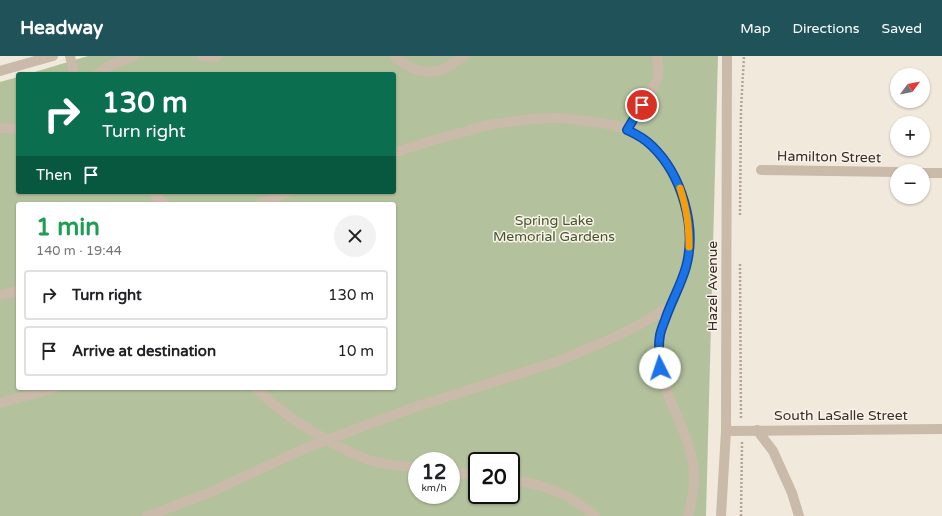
<!DOCTYPE html>
<meta charset="utf-8">
<style>
body{margin:0;font-family:"Varela Round",sans-serif;background:#f2f2f2;color:#202124;height:100vh;display:flex;flex-direction:column;font-size:15px;white-space:nowrap}
*{box-sizing:border-box;margin:0}
p{font-size:13px;color:#757577}
.icon{flex:none;width:22px;height:22px;fill:none;stroke:currentColor;stroke-width:2;stroke-linecap:round;stroke-linejoin:round}
.map{position:relative;flex:1;overflow:hidden}
.drawer{position:absolute;left:16px;top:146px;width:380px;height:188px;display:flex;flex-direction:column;background:#fff;border-radius:4px;box-shadow:0 1px 3px #0004}
.drawer>*{flex:none}
.top-card{position:absolute;left:16px;top:16px;width:380px;height:122px;border-radius:4px;box-shadow:0 1px 3px #0004;background:#0b6e4f;color:#fff;overflow:hidden}
.needle{width:26px;rotate:58deg}
.fabs{position:absolute;left:890px;top:12px;display:grid;gap:8px}
.fabs a{display:grid;place-items:center;width:40px;height:40px;border-radius:50%;background:#fff;box-shadow:0 1px 3px #0004;font-size:20px}
.speed{position:absolute;left:408px;top:396px;display:flex;gap:8px;font-size:20px;font-weight:700;text-align:center}
.speed>*{display:grid;place-content:center;width:52px;height:52px;border-radius:50%;background:#fff;box-shadow:0 1px 3px #0004;line-height:1}
.speed small{font-size:10px;font-weight:400}
.speed .limit{border:2px solid #111;border-radius:6px;background:#fff;color:#111}
.pin{position:absolute;display:grid;place-items:center;width:34px;height:34px;color:#fff;margin:-17px;border:2px solid #fff;border-radius:50%;box-shadow:0 1px 4px #0007}
.me{position:absolute;width:44px;margin:-22px;rotate:356deg;stroke-linejoin:round;filter:drop-shadow(0 0 3px #0008)}
.turn{display:flex;align-items:center;gap:14px;height:84px;padding:0 20px;font-size:18px}
.turn .icon{width:52px;height:52px;stroke-width:2.5}
.turn b{display:block;font-size:28px;line-height:34px}
.then{display:flex;align-items:center;height:38px;padding:0 20px;background:#0003;gap:8px;font-size:15px}
.round{display:grid;place-items:center;flex:none;width:42px;height:42px;border-radius:21px;background:#f2f2f2}
.overview{display:flex;align-items:center;justify-content:space-between;height:68px;padding:0 20px}
h1{font-size:24px;font-weight:700;line-height:30px;color:#1e9e55}
ul{padding:0;list-style:none}
li{display:flex;align-items:center;gap:12px;height:50px;margin:0 8px 6px;padding:0 12px;border:2px solid #e0e0e0;border-radius:4px}
li div{flex:1}
li b{display:block;font-size:15px}
li em{font-style:normal}
header{display:flex;align-items:center;gap:24px;box-sizing:border-box;height:56px;padding:0 20px;background:#1f5359;color:#fff}
header strong{font-size:19px}
nav{display:flex;gap:22px;margin-inline-start:auto;font-size:14px}
.map>svg:first-child{display:block}
.green{fill:#b4c19d;fill-rule:evenodd}
.lines{fill:none;stroke-linecap:round;stroke-linejoin:round}
.path{stroke:#b6a493;stroke-width:2.5;stroke-dasharray:2 2;stroke-linecap:butt}
.minor{stroke:#cabaa9;stroke-width:10}
.route-casing{stroke:#114b97;stroke-width:10}
.route{stroke:#1a73e8;stroke-width:7}
.slow{stroke:#f59e0b;stroke-width:7}
.labels{text-anchor:middle;dominant-baseline:central;stroke-width:3;stroke-linejoin:round;paint-order:stroke}
.street-label{font-size:14px;fill:#382e29;stroke:#faf3ea}
.park-label{font-size:14px;fill:#45562d;stroke:#faf3ea}
</style>
<header>
<strong>Headway</strong>
<nav><a>Map</a><a>Directions</a><a>Saved</a></nav>
</header>
<div class="map">
<svg width="942" height="460" viewBox="0 0 942 460">
<rect width="100%" height="100%" fill="#f2e9dd"/>
<path class="green" d="M88 0H718L706 460H0V26L18 21V136H394V18H28ZM18 148H394V332H18ZM417 405H451V439H417ZM477 405H511V439H477Z"/>
<g class="lines">
<g class="path">
<path d="M740 159 741 53 744 0"/>
<path d="M740 208 741 363"/>
<path d="M741 460 742 386"/>
</g>
<g class="minor">
<path d="M70 0 74 18"/>
<path d="M202 0 213 1 217 0"/>
<path d="M395 0C408 13 428 21 446 12 452 8 458 4 464 0"/>
<path d="M0 15 53 0"/>
<path d="M97 18 111 9 134 0"/>
<path d="M0 72 18 73"/>
<path d="M627 74 654 30 658 21V9L657 0"/>
<path d="M394 97C417 89 440 82 464 76 473 73 483 70 493 68 506 66 519 65 532 63 539 63 546 62 552 62 565 62 579 64 592 66 604 67 616 69 627 74 666 90 686 133 689 173 691 192 687 211 680 228 671 250 660 270 659 294 658 313 665 331 672 348 682 372 695 397 694 424 694 436 691 448 688 460"/>
<path d="M761 114 897 116"/>
<path d="M923 117H942"/>
<path d="M153 136 163 148"/>
<path d="M260 148 288 136"/>
<path d="M0 239 18 235"/>
<path d="M256 332C279 356 309 374 338 390 349 395 360 402 372 405 387 409 402 410 417 412"/>
<path d="M0 347 55 332"/>
<path d="M757 374 773 395 792 437 799 460"/>
<path d="M726 375 942 373"/>
<path d="M451 416 477 419"/>
<path d="M511 424C528 426 546 430 562 438 574 443 585 452 595 460"/>
<path d="M147 460 161 455 211 436 299 395 327 384 415 351 556 306 615 281 639 269 669 251"/>
<path d="M721 460 726 375 727 0"/>
</g>
</g>
<g class="lines">
<g class="route-casing">
<path id="route" d="M642 49 627 74C636 78 645 83 652 90 682 119 697 171 686 211 681 229 671 246 665 264 663 269 661 274 660 279 658 290 659 301 660 312"/>
</g>
<use href="#route" class="route"/>
<path class="slow" d="M680 132C687 154 689 169 689 191"/>
</g>
<g class="labels">
<g class="street-label">
<text transform="translate(829 101) rotate(1)">Hamilton Street</text>
<text transform="translate(712 230) rotate(-90)">Hazel Avenue</text>
<text x="841" y="359">South LaSalle Street</text>
</g>
<g class="park-label">
<text x="554" y="164">Spring Lake<tspan x="554" dy="16">Memorial Gardens</tspan></text>
</g>
</g>
</svg>
<div class="fabs">
<a><svg class="needle" viewBox="-14 -14 28 28"><path d="M0-13l5 13h-10z" fill="#e53935"/><path d="M0 13l5-13h-10z" fill="#757577"/></svg></a>
<a>+</a>
<a>−</a>
</div>
<div class="speed"><div>12<small>km/h</small></div><div class="limit">20</div></div>
<div class="pin" style="left:642px;top:49px;background:#d93025"><svg class="icon" aria-label="arrive" viewBox="0 0 24 24"><path d="M6 21V4h12l-3 4 3 4H6"/></svg></div>
<svg class="me" style="left:660px;top:312px" viewBox="-20 -20 40 40"><circle r="19" fill="#fff"/><path d="M0-13L10 11 0 6-10 11z" fill="#1a73e8"/></svg>
<div class="top-card">
<div class="turn"><svg class="icon" aria-label="right" viewBox="0 0 24 24"><path d="M7 20v-9h11M14 6l5 5-5 5"/></svg><div><b>130 m</b>Turn right</div></div>
<div class="then">Then<svg class="icon" aria-label="arrive" viewBox="0 0 24 24"><path d="M6 21V4h12l-3 4 3 4H6"/></svg></div>
</div>
<section class="drawer">
<div class="overview"><div><h1>1 min</h1><p>140 m · 19:44</p></div><a class="round"><svg class="icon" aria-label="close" viewBox="0 0 24 24"><path d="M6 6l12 12M18 6L6 18"/></svg></a></div>
<ul>
<li><svg class="icon" aria-label="right" viewBox="0 0 24 24"><path d="M7 20v-9h11M14 6l5 5-5 5"/></svg><div><b>Turn right</b></div><em>130 m</em></li>
<li><svg class="icon" aria-label="arrive" viewBox="0 0 24 24"><path d="M6 21V4h12l-3 4 3 4H6"/></svg><div><b>Arrive at destination</b></div><em>10 m</em></li>
</ul>
</section>
</div>
